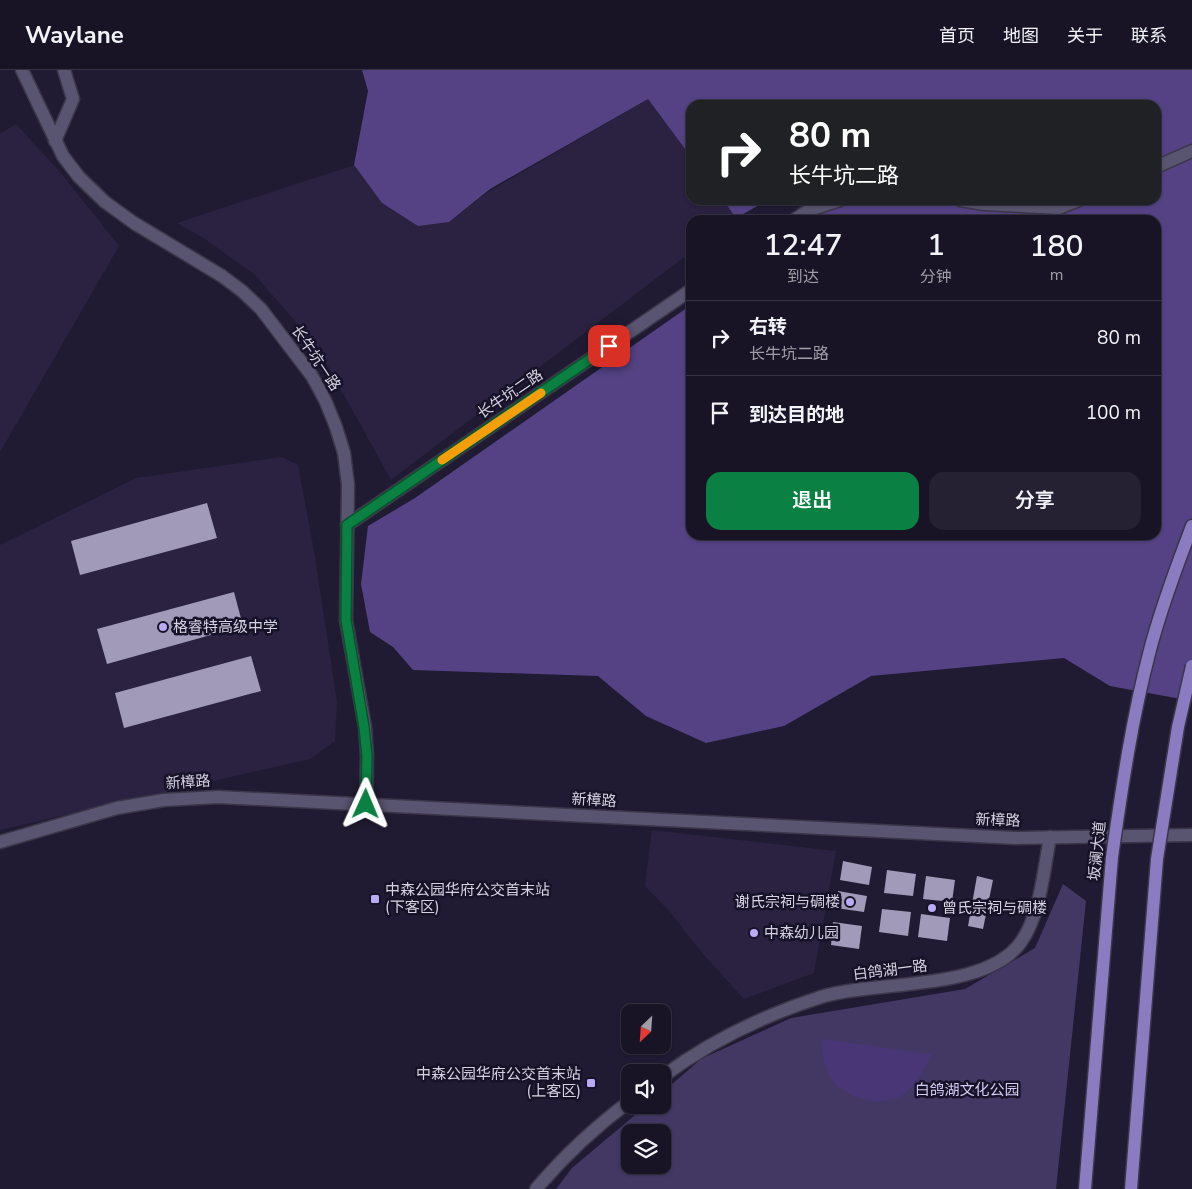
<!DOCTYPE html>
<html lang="zh">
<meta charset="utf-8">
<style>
body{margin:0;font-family:"Nunito Sans","Noto Sans SC",sans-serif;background:#252132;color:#f1f3f6;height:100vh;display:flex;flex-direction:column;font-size:19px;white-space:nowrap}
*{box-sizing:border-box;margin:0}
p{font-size:16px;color:#9f9ea7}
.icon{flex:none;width:28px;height:28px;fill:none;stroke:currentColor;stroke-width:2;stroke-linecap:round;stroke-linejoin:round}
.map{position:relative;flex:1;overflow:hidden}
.details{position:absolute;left:686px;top:145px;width:475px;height:325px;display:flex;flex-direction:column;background:#181426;border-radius:15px;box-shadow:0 1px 4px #0004,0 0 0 1px #363343}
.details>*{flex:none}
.guide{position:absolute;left:686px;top:30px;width:475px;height:105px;border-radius:15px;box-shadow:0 1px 4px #0004,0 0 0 1px #363343;background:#202124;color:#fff;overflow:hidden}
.needle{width:32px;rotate:205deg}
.controls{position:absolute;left:621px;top:934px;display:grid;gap:10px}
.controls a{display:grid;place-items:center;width:50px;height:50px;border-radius:10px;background:#181426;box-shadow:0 1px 4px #0004,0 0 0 1px #363343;font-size:25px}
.pin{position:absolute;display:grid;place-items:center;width:42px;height:42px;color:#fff;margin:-21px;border-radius:10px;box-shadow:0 2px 8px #0006}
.me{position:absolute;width:55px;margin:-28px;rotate:1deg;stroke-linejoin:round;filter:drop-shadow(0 0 4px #0008)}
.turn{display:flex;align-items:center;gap:18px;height:105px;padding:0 20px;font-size:22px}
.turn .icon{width:65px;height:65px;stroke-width:2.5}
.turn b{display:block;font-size:35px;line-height:42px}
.eta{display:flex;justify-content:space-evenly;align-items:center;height:85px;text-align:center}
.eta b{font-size:30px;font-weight:600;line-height:35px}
.cta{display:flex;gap:10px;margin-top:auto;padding:10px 20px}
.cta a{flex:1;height:58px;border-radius:15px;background:#0b8043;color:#fff;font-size:20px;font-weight:600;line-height:58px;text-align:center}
.cta a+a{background:#252132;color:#f1f3f6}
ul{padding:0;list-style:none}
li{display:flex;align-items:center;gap:15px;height:75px;padding:0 20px;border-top:1px solid #363343}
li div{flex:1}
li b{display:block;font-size:19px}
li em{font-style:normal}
header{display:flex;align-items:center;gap:30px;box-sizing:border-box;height:70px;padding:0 25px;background:#181426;border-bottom:1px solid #363343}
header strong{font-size:24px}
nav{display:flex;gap:28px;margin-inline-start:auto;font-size:18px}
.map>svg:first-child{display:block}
.built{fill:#2a2240}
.green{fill:#433864;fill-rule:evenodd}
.forest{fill:#544284}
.water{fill:#483676}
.building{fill:#a19bb9}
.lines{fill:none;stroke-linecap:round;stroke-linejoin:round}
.minor-casing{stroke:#3b3649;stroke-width:15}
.major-casing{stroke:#3b3649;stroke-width:15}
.minor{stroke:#59546f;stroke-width:12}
.major{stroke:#8b7bc0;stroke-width:12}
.major-bridge-casing{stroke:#3b3649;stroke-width:15;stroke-linecap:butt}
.major-bridge{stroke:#8b7bc0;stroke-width:12}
.route-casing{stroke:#07532c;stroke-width:12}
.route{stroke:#0b8043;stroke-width:9}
.slow{stroke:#f59e0b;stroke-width:9}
.poi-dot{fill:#bbaaf6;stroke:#171228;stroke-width:2}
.labels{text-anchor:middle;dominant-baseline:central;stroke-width:5;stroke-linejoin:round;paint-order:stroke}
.street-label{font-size:15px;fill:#d5d2e2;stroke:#171228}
.poi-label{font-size:15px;fill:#d5d2e2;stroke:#171228;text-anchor:start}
.park-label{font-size:15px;fill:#d3cbf3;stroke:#171228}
</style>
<header>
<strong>Waylane</strong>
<nav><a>首页</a><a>地图</a><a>关于</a><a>联系</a></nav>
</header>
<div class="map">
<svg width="1192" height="1119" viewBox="0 0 1192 1119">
<rect width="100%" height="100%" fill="#201b32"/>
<g class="built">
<path d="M648 29 691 87V130H723L736 148 733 150H691V182L391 410 328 296 295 251 254 204 205 169 177 153 354 95 382 133 449 152 485 124Z"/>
<path d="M16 54 60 102 119 176 0 382V64Z"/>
<path d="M282 387 298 395 314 481 337 632 335 671 310 689 0 760V475L136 408Z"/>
<path d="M652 760 836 781 814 903 744 929 703 884 670 842 645 816Z"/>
</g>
<path class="green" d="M1063 814 1086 831 1056 1119H556L572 1098 647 1035H662L663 1022 701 989 791 948 965 919 1035 878ZM630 1062H662V1095H630Z"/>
<g class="forest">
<path d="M362 0H1192V631L1110 616 1064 588 871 606 784 656 706 673 646 646 598 606 413 600 393 577 370 562 361 514 368 456 415 428 691 235V465H1156V150H814L819 146 812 130H1156V35H691V87L648 29 490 119 449 152 418 156 382 133 354 95 368 21Z"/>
<path d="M723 130H768L736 148Z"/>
</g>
<path class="water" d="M821 969 931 984C925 998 919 1010 909 1020 888 1040 849 1031 832 1010 823 998 823 983 821 969Z"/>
<g class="building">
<path d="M207 433 217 468 80 505 71 471Z"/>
<path d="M234 522 243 556 107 594 97 559Z"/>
<path d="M251 586 261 621 124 658 115 623Z"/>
<path d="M843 791 872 797 869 815 840 810Z"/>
<path d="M887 800 916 804 913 826 884 823Z"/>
<path d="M926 806 955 810 952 832 923 829Z"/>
<path d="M977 806 993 810 983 859 968 856Z"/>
<path d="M838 821 867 826 864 842 836 838Z"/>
<path d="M882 839 911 842 908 866 879 862Z"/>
<path d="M921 844 950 848 947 871 918 867Z"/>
<path d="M833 852 862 856 859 879 831 875Z"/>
</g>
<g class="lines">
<g class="minor-casing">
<g id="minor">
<path d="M22 0 63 86 79 107 105 132 134 153 222 206 242 221 261 239 312 306 325 330 336 357 344 383 348 415 346 550 365 657 367 686 366 734"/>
<path d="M55 71 73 29 64 0"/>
<path d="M1156 97 1192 81"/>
<path d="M960 130 984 134 1059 138 1079 130"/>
<path d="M794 150 809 140 840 130"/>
<path d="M347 455 691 220"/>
<path d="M0 772 117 738 164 730 218 727 1015 768 1192 765"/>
<path d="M662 1007C709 972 765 945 821 927 875 910 986 922 1021 872 1040 846 1044 799 1050 767"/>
<path d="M536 1119C564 1086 595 1057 630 1031"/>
</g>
</g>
<g class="major-casing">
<path id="major" d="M1180 488 1192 456"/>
</g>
<use href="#minor" class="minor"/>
<use href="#major" class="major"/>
<g class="major-bridge-casing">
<g id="major-bridge">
<path d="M1085 1119 1112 787C1122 717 1132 648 1150 580 1158 549 1169 518 1180 488"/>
<path d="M1131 1119 1157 789 1178 657 1192 596"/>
</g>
</g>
<use href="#major-bridge" class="major-bridge"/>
</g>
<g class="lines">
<g class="route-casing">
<path id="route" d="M366 734 367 686 364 657 346 550 347 455 609 276"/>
</g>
<use href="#route" class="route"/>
<path class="slow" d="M442 390 541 323"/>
</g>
<g class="poi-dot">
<circle cx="163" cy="557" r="5"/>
<rect x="370" y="824" width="10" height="10" rx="2.5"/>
<circle cx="850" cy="832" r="5"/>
<circle cx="932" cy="838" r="5"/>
<circle cx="754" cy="863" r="5"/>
<rect x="586" y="1008" width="10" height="10" rx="2.5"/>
</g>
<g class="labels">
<g class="street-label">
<text transform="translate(316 288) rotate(56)">长牛坑一路</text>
<text transform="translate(510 324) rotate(-34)">长牛坑二路</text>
<text transform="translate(188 712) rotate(-4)">新樟路</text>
<text transform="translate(594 730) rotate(3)">新樟路</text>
<text transform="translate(998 750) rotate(2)">新樟路</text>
<text transform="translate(1097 781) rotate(-84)">坂澜大道</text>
<text transform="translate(890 900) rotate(-7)">白鸽湖一路</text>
</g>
<g class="poi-label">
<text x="173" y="557">格睿特高级中学</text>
<text x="385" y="820">中森公园华府公交首末站<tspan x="385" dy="17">(下客区)</tspan></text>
<text x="840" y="832" text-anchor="end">谢氏宗祠与碉楼</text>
<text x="942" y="838">曾氏宗祠与碉楼</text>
<text x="764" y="863">中森幼儿园</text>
<text x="581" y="1004" text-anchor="end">中森公园华府公交首末站<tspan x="581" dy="17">(上客区)</tspan></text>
</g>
<g class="park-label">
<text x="967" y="1020">白鸽湖文化公园</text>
</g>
</g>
</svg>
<div class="controls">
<a><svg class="needle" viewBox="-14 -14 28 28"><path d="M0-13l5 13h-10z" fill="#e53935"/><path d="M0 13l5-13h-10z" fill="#9f9ea7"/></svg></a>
<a><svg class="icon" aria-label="sound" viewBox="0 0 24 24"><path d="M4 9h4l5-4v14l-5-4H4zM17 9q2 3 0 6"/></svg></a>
<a><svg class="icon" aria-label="layers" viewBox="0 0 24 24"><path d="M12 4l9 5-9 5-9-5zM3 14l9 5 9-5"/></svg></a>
</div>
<div class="pin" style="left:609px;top:276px;background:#d93025"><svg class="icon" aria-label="arrive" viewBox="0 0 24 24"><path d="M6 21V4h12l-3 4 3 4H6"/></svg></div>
<svg class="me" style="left:366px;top:734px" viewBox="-20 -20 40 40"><path d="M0-17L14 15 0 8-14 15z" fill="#0b8043" stroke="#fff" stroke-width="4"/></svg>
<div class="guide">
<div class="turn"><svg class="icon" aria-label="right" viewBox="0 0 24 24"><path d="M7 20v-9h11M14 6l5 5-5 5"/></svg><div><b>80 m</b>长牛坑二路</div></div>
</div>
<section class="details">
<div class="eta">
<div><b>12:47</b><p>到达</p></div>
<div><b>1</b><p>分钟</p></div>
<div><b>180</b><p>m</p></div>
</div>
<ul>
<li><svg class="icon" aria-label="right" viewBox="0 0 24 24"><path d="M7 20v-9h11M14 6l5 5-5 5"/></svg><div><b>右转</b><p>长牛坑二路</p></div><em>80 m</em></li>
<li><svg class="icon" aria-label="arrive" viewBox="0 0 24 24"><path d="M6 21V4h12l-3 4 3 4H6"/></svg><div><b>到达目的地</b></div><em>100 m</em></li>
</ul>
<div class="cta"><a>退出</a><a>分享</a></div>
</section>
</div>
